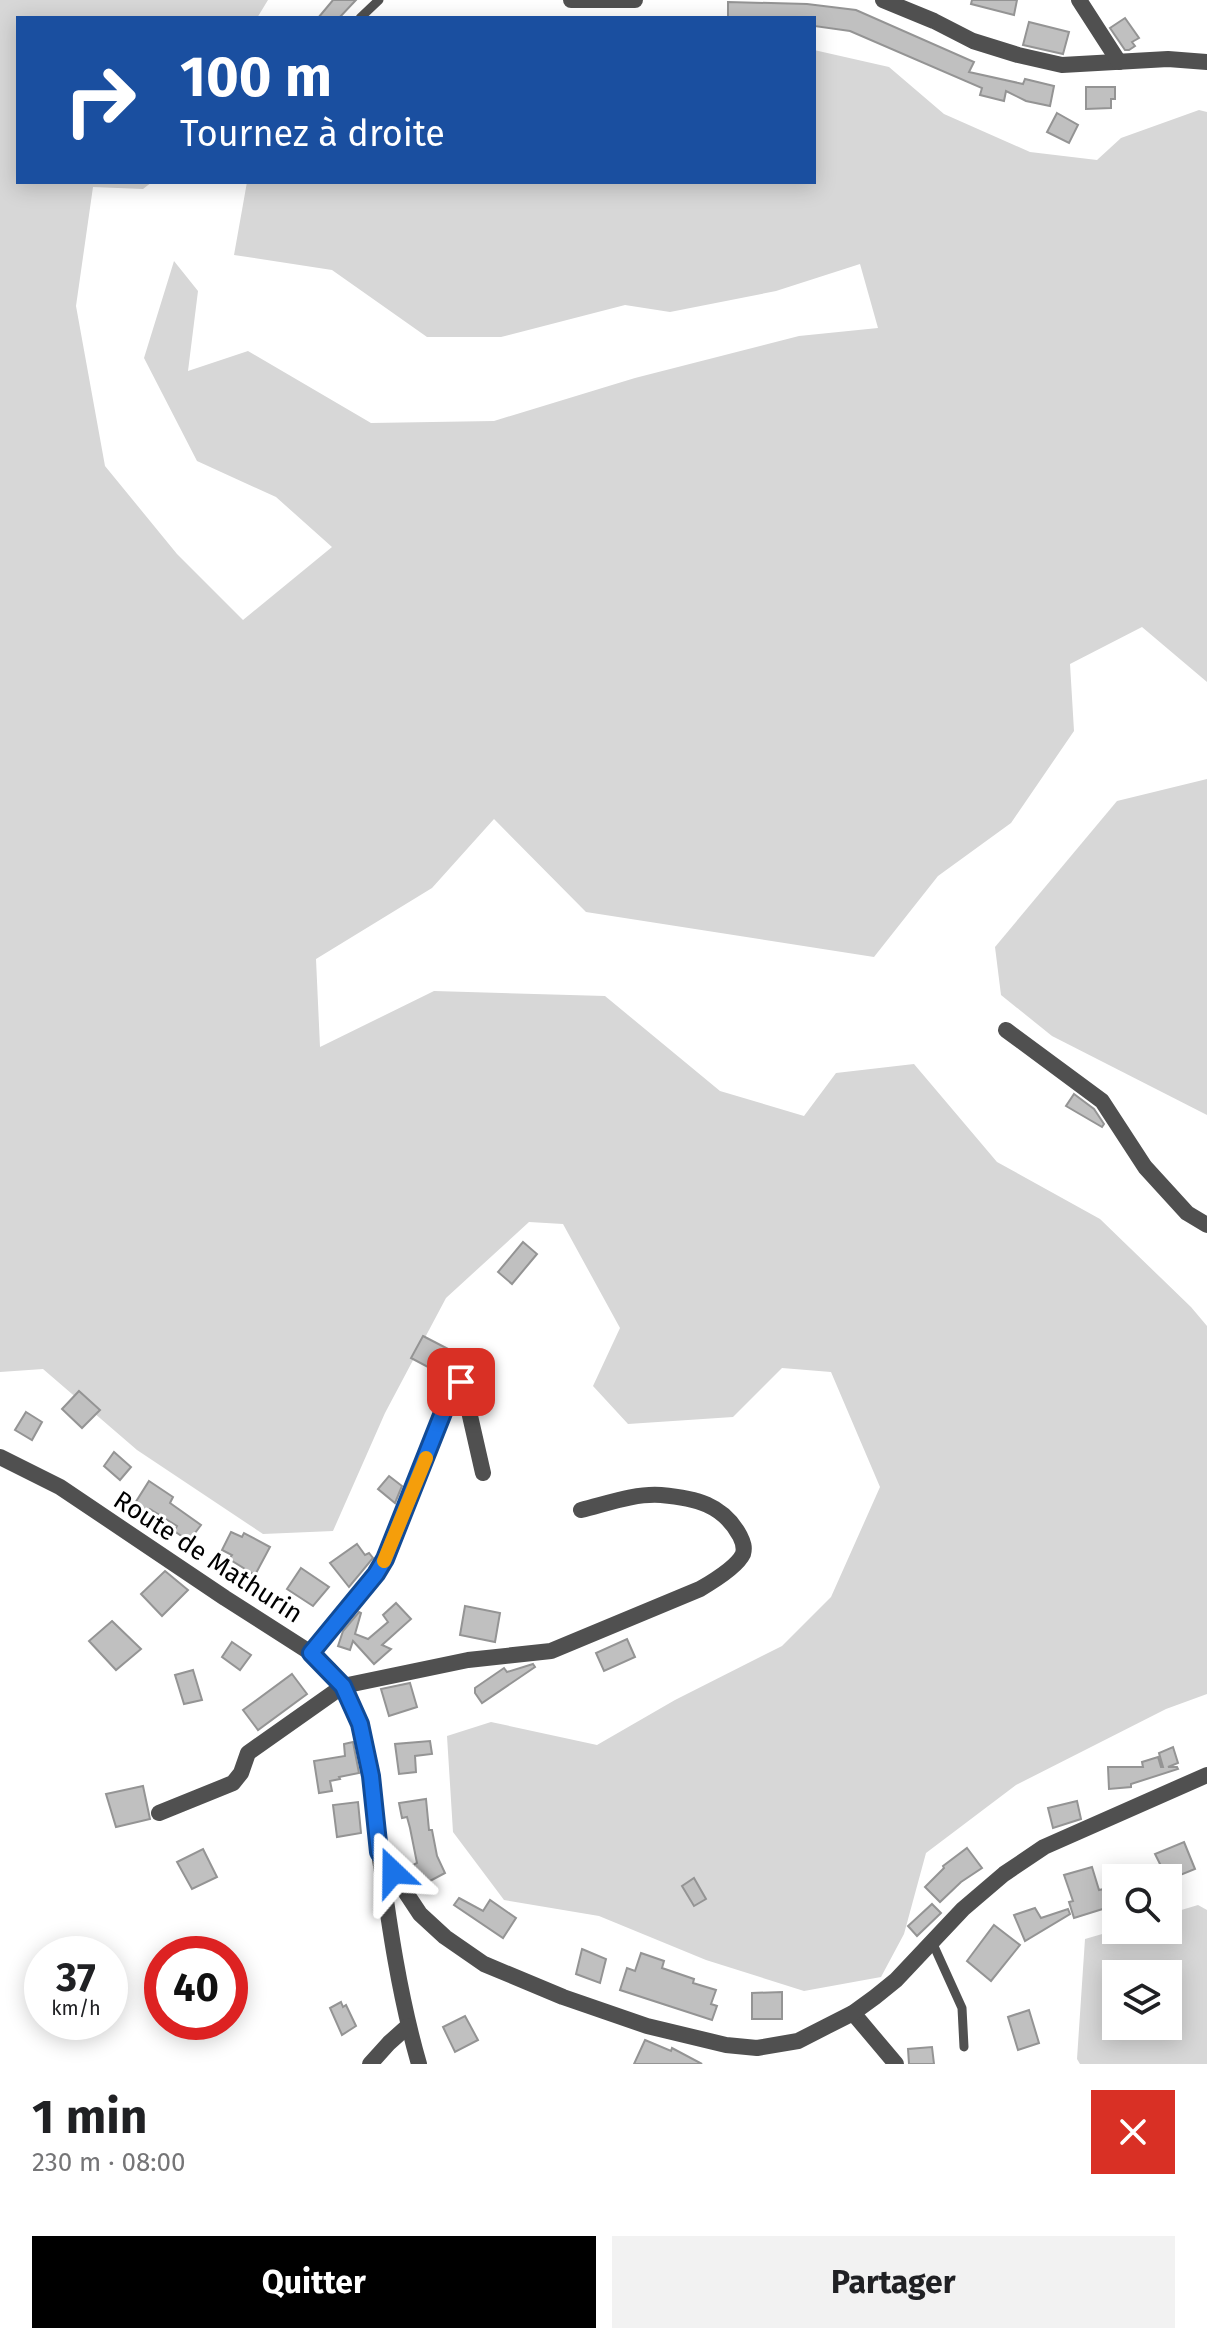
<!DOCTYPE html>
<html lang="fr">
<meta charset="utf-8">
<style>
body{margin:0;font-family:"Fira Sans",sans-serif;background:#f2f2f2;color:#202124;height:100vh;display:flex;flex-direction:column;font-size:30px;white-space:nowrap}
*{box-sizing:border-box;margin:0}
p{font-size:26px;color:#757577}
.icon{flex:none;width:44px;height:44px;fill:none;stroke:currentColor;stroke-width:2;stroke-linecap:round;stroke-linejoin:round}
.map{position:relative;height:2064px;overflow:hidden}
.drawer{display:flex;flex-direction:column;background:#fff;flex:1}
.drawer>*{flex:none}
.hud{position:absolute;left:16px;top:16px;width:800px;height:168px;border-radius:0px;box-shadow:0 4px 20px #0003;background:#1a4fa0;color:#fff;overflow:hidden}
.buttons{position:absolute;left:1102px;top:1864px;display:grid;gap:16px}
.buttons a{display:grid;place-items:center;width:80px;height:80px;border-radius:0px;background:#fff;box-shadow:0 4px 20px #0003;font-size:40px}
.speed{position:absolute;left:24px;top:1936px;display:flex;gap:16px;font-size:40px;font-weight:700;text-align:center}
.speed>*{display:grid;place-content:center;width:104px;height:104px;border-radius:50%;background:#fff;box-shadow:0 4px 20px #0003;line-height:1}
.speed small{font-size:20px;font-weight:400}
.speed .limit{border:12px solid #d22;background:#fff;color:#111}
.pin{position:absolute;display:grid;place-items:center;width:68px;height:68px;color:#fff;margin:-34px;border-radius:16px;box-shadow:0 4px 12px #0006}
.me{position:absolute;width:88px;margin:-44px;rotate:337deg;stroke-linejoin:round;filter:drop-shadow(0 0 6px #0008)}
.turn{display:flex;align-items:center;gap:28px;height:168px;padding:0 32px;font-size:36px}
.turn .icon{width:104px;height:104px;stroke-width:2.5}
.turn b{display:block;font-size:56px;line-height:68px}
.round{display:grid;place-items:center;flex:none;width:84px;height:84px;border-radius:0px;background:#f2f2f2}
.head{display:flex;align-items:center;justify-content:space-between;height:136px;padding:0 32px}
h1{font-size:48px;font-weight:700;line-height:60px}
.primary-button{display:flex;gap:16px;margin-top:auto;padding:16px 32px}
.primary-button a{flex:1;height:92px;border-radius:0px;background:#000;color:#fff;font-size:32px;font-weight:700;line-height:92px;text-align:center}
.primary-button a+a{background:#f2f2f2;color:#202124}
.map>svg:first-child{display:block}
.green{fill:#d7d7d7;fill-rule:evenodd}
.building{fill:#c0c0c0;stroke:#949494;stroke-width:2}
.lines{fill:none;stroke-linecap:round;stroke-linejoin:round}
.service{stroke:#505050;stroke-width:9}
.minor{stroke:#505050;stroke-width:16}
.tertiary{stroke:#505050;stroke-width:16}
.route-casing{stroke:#114b97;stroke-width:20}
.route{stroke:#1a73e8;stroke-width:14}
.slow{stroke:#f59e0b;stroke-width:14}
.labels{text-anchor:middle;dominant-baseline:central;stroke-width:6;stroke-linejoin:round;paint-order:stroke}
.street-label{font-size:26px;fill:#000;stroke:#fff}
</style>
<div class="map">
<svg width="1207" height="2064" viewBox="0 0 1207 2064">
<rect width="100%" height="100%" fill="#fff"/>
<g class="green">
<path d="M0 0H268L257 18H18V182H152L143 189 93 187 76 306 105 466 177 554 243 620 332 547 276 497 197 461 144 358 174 261 198 291 188 371 248 351 371 423 494 421 635 378 799 336 878 328 860 264 776 291 670 312 625 305 501 337H427L332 270 234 255 247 182H814V50L889 67 944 114 1030 152 1097 160 1121 138 1199 110 1207 112V682L1142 627 1070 664 1074 731 1011 823 938 876 874 957 586 912 494 819 432 888 316 959 320 1047 434 991 605 996 720 1091 804 1116 836 1073 914 1064 997 1162 1100 1219 1191 1307 1207 1326V1694L1166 1709 1016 1785 926 1853 904 1934 881 1977 804 1991 706 1960 599 1916 504 1900 453 1832 447 1736 491 1722 597 1745 675 1700 782 1646 831 1597 880 1487 831 1372 782 1368 733 1417 628 1424 593 1386 620 1328 563 1224 529 1222 446 1298 385 1413 333 1531 263 1534 137 1450 43 1369 0 1372Z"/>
<path d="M1207 779V1115L1052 1036 1001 995 995 947 1117 801Z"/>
<path d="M1198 1905 1207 1910V2064H1080L1077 2059 1085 1939 1116 1930H1168V1914ZM1116 1974H1168V2026H1116Z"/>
</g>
<g class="building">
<path d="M333 0H356L339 18H318Z"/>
<path d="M972 0H1017L1014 15 971 4Z"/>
<path d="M728 2 807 4 856 10 974 62 969 72 1023 84 1025 79 1054 86 1050 106 1026 101 1006 91 1004 101 980 95 982 88 850 31 814 26V18H728Z"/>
<path d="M1125 18 1139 38 1132 42 1135 46 1129 50H1125L1110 28Z"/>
<path d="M1029 22 1069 32 1063 54 1023 45Z"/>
<path d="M1086 87H1115V99H1111V108L1086 109Z"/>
<path d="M1057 113 1078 125 1069 143 1047 132Z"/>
<path d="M1074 1094 1094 1109 1104 1124 1102 1127 1066 1106Z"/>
<path d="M523 1242 537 1254 512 1284 498 1272Z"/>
<path d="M423 1336 452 1351 441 1374 411 1358Z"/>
<path d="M79 1391 100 1410 82 1428 62 1409Z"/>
<path d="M26 1412 42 1422 32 1440 15 1430Z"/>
<path d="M114 1452 131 1467 120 1480 104 1466Z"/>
<path d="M389 1476 402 1486 395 1503 378 1489Z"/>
<path d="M149 1481 173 1497 170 1503 201 1525 189 1541 174 1531 177 1526 150 1509 145 1516 132 1508Z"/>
<path d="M231 1532 242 1537 244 1533 270 1547 255 1575 229 1559 232 1555 222 1550Z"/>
<path d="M357 1544 365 1555 369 1553 373 1558 349 1587 330 1563Z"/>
<path d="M301 1568 329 1587 313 1606 287 1589Z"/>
<path d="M165 1571 188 1590 162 1616 141 1594Z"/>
<path d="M396 1603 411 1619 382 1645 391 1649 374 1664 353 1641 350 1650 338 1646 343 1631 359 1612 361 1613 355 1634 368 1639 388 1622 383 1615Z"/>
<path d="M465 1606 500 1613 495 1642 460 1635Z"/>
<path d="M112 1621 141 1649 116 1670 89 1641Z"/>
<path d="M627 1639 635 1657 604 1671 596 1653Z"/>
<path d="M232 1642 251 1655 240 1670 222 1657Z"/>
<path d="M533 1664 535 1667 482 1703 475 1693V1688L504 1668 507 1672Z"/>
<path d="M193 1670 202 1700 184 1704 175 1675Z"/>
<path d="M292 1674 307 1694 258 1730 243 1710Z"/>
<path d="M410 1683 417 1707 389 1716 381 1689Z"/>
<path d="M430 1741 432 1754 415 1756 416 1772 399 1774 395 1744Z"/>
<path d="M353 1742 359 1773 339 1777 340 1779 330 1781 332 1791 319 1793 314 1761 345 1756 344 1744Z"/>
<path d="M1173 1747 1178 1763 1168 1767H1177L1178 1769 1131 1784V1787L1109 1789 1108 1767H1143L1142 1762 1158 1757 1161 1767H1163L1159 1753Z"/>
<path d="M143 1786 150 1819 116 1827 106 1794Z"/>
<path d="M426 1799 429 1830H432L437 1856 445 1873 430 1881 423 1875 419 1877 413 1865 417 1863 410 1828 407 1817 402 1818 399 1803Z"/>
<path d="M1077 1801 1081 1819 1053 1828 1048 1808Z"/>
<path d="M358 1802 361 1833 337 1837 333 1805Z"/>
<path d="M1184 1842 1195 1869 1168 1880 1155 1854Z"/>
<path d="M967 1848 982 1868 961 1882 940 1902 925 1887 944 1868 943 1866Z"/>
<path d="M203 1849 217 1877 192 1889 177 1862Z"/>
<path d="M1092 1867 1099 1890 1104 1889 1109 1907 1074 1918 1069 1902 1073 1901 1064 1875Z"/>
<path d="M694 1878 706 1899 694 1906 682 1886Z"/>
<path d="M459 1898 483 1911 490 1900 516 1918 503 1938 454 1905Z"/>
<path d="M932 1904 941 1913 917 1936 908 1926Z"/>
<path d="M1035 1908 1041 1918 1068 1909 1070 1914 1025 1941 1014 1915Z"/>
<path d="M994 1925 1020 1945 991 1981 967 1961Z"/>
<path d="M582 1949 606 1959 600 1983 576 1974Z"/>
<path d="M641 1953 664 1961 662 1968 694 1979 693 1983 716 1990 711 2004 717 2006 712 2020 620 1990 627 1968 635 1971Z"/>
<path d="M782 1992V2019H752V1993Z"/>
<path d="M341 2002 343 2007 346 2005 356 2026 342 2035 330 2008Z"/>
<path d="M1029 2010 1039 2043 1018 2050 1008 2017Z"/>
<path d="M465 2016 478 2040 455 2052 443 2027Z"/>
<path d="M645 2040 671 2051 672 2048 702 2064H634Z"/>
<path d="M932 2047 934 2064H909L908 2049Z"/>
</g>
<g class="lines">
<g class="service">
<path d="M360 18 379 0"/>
<path d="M933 1944 962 2008 964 2047"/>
</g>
<g class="minor">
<path d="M571 0H635"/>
<path d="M883 0 934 21 973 41 1018 55 1062 65 1168 59 1207 62"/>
<path d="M1079 0 1119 62"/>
<path d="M1006 1030 1102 1101 1145 1167 1187 1213 1207 1225"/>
<path d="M311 1653 376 1574 385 1559 454 1385 458 1382 463 1385 483 1473"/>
<path d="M159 1813 233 1783 241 1773 248 1753 343 1686 468 1660 551 1651 700 1589C712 1582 737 1567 743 1554 745 1547 743 1542 740 1536 723 1504 695 1498 661 1495 635 1493 606 1504 581 1510"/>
<path d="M379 1852C389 1923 399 1995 419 2064"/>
<path d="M853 2013 896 2064"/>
<path d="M370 2064 389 2043 408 2026"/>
</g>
<path class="tertiary" d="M0 1457 60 1487 225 1598 311 1653 330 1670 343 1686 360 1724 371 1776 379 1852 420 1914 445 1937 484 1964 563 1997 647 2026 726 2045 757 2048 798 2041 853 2013 875 1997 896 1980 963 1909 1004 1874 1044 1847 1207 1775"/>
</g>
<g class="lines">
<g class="route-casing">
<path id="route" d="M393 1872 379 1852 371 1776 360 1724 343 1686 311 1653 376 1574 385 1559 454 1385 461 1382"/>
</g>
<use href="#route" class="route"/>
<path class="slow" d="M384 1561 426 1458"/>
</g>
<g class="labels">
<g class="street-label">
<text transform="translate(208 1557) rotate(33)">Route de Mathurin</text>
</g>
</g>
</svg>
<div class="buttons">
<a><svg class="icon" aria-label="search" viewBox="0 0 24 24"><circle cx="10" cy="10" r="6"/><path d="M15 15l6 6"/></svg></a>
<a><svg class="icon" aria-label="layers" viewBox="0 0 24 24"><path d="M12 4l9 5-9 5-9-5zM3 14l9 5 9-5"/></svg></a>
</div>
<div class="speed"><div>37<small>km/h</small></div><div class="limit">40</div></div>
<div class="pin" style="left:461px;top:1382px;background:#d93025"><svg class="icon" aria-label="arrive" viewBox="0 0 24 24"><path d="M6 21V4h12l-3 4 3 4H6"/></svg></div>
<svg class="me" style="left:393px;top:1872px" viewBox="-20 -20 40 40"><path d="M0-17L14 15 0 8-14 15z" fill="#1a73e8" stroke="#fff" stroke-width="4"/></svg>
<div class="hud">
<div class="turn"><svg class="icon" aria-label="right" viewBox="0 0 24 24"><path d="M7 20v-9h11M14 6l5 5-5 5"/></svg><div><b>100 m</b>Tournez à droite</div></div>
</div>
</div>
<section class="drawer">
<div class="head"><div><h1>1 min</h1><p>230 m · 08:00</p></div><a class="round" style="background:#d93025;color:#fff"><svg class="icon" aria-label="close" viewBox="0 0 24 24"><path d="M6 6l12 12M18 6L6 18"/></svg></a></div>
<div class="primary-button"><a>Quitter</a><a>Partager</a></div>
</section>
